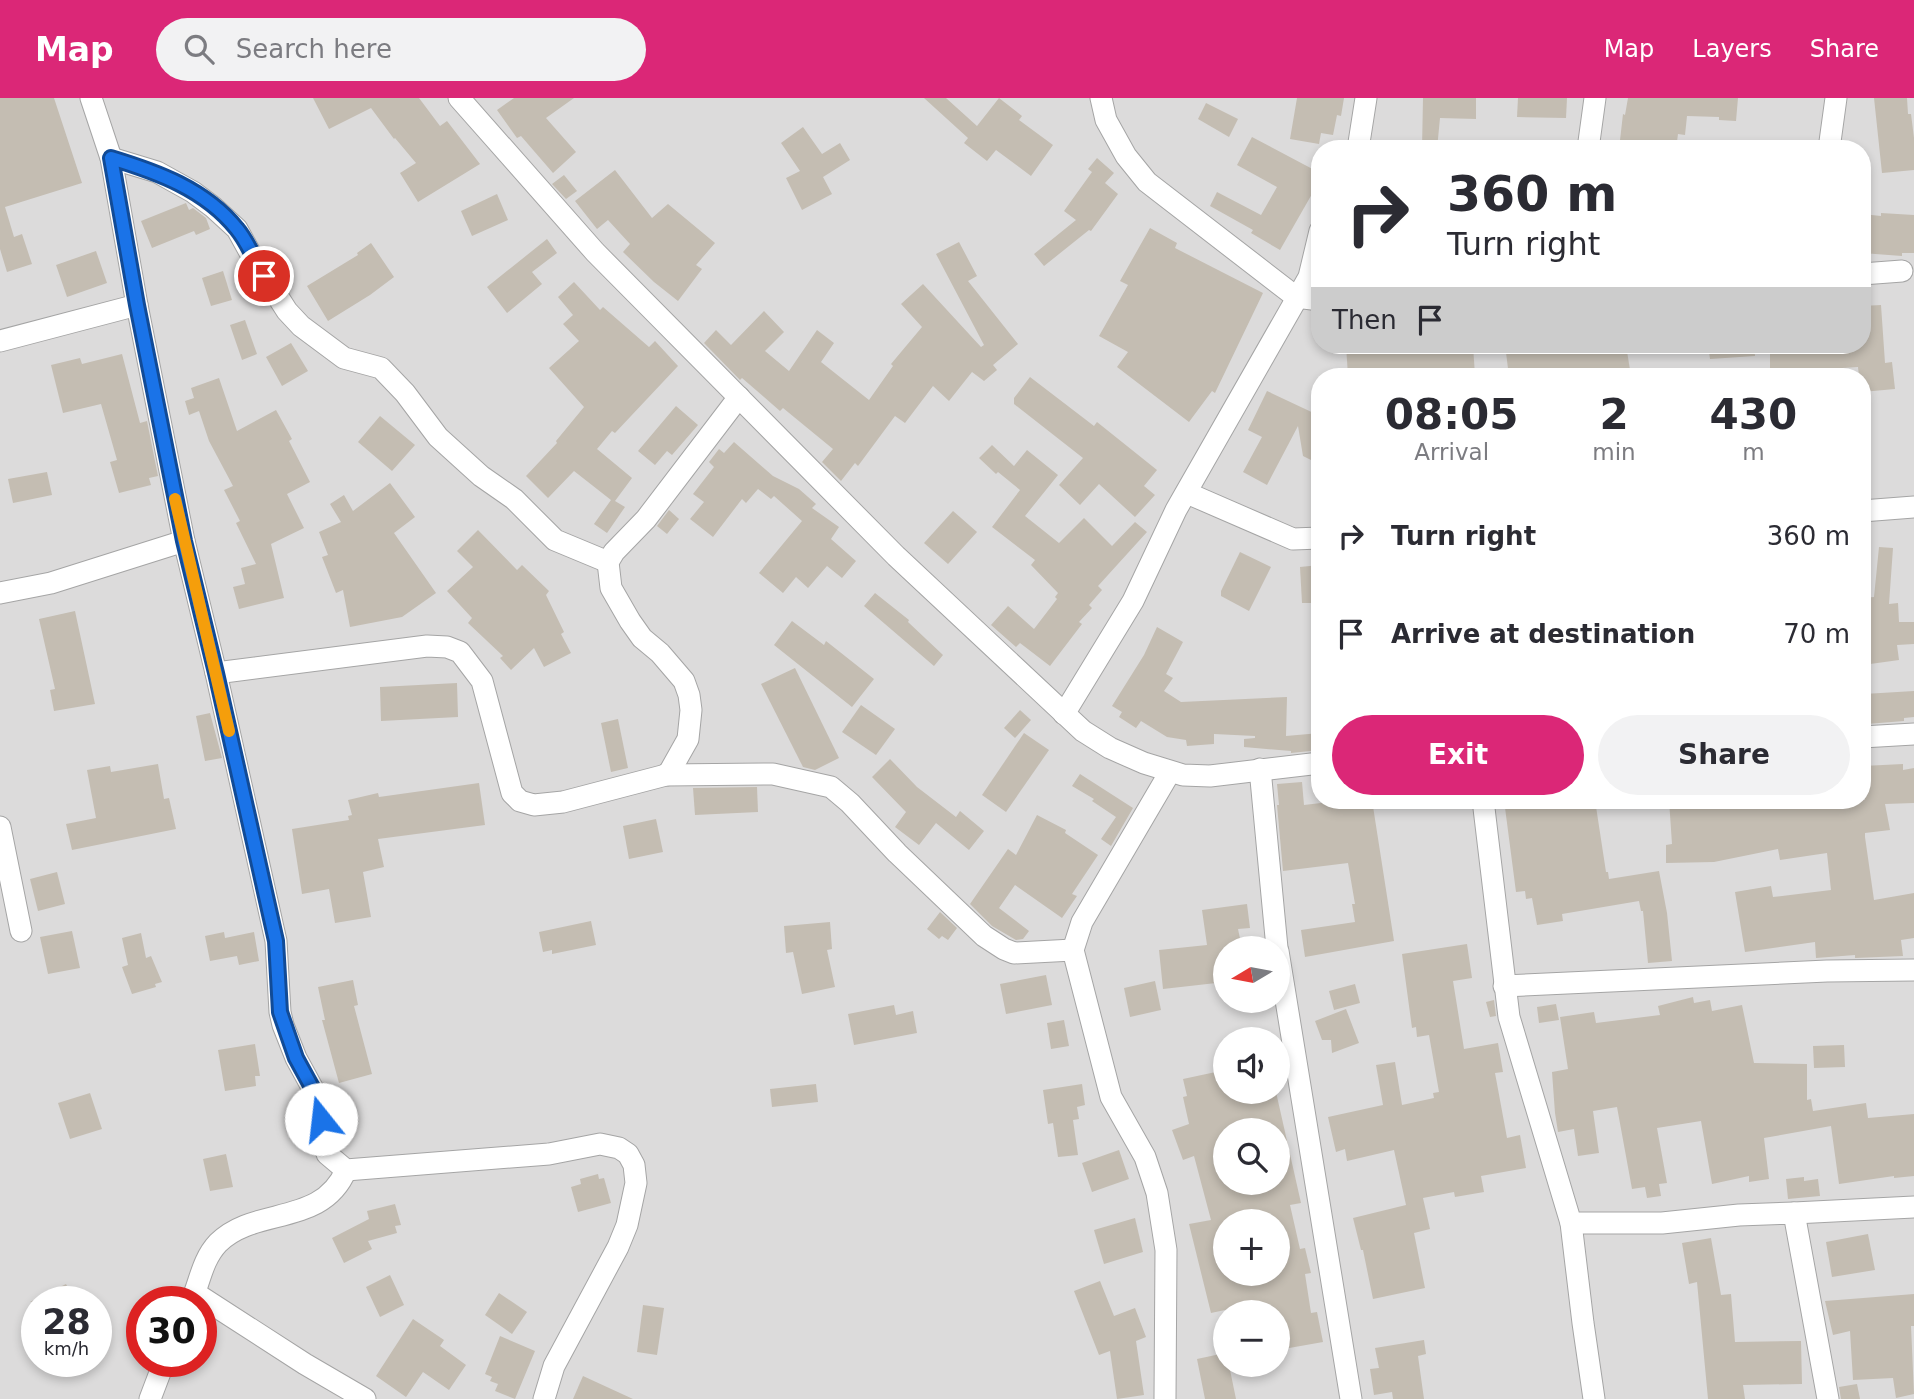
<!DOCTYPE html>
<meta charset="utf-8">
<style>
body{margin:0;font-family:"DejaVu Sans",sans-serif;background:#f2f2f3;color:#2b2b33;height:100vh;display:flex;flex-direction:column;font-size:26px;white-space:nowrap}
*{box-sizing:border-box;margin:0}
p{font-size:23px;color:#7c7c81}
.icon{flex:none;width:38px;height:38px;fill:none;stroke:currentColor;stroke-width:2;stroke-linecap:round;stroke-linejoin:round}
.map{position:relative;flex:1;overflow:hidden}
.sheet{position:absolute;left:1311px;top:270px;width:560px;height:441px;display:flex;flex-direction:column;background:#fff;border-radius:28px;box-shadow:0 4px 10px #0003}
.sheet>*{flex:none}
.top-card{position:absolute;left:1311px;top:42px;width:560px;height:214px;border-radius:28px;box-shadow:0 4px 10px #0003;background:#fff;color:#2b2b33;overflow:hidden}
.needle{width:46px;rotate:260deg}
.fabs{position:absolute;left:1213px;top:838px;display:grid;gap:14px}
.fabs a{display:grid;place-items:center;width:77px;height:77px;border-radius:50%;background:#fff;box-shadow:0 4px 10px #0003;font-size:35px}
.speed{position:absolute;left:21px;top:1188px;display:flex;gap:14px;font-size:35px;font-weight:700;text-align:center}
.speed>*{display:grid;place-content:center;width:91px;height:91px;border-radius:50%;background:#fff;box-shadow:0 4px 10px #0003;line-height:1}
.speed small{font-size:18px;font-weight:400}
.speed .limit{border:10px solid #d22;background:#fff;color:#111}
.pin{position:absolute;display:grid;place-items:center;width:60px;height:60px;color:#fff;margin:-30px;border:4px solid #fff;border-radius:50%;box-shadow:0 2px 7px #0007}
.me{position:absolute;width:77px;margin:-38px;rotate:344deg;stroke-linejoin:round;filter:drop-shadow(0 0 5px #0008)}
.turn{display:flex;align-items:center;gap:24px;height:147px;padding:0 21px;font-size:32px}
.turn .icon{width:91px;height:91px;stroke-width:2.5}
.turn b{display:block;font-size:49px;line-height:60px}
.then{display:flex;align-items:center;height:66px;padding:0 21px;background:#0003;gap:14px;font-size:26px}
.eta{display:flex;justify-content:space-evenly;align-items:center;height:119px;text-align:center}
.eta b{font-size:42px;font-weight:700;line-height:49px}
.button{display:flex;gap:14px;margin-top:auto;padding:14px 21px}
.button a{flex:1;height:80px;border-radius:42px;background:#db2777;color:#fff;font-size:28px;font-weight:700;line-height:80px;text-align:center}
.button a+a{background:#f2f2f3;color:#2b2b33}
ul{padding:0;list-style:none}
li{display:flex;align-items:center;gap:21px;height:98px;padding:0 21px}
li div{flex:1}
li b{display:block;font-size:26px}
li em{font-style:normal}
header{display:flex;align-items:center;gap:42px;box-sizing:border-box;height:98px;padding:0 35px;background:#db2777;color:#fff}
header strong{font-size:33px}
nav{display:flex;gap:38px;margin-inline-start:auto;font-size:24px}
.search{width:490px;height:63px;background:#f2f2f3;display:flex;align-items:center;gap:18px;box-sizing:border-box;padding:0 24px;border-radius:38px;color:#7c7c81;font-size:26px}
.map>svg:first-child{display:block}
.residential{fill:#dcdbdb;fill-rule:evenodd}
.building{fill:#c4bdb2;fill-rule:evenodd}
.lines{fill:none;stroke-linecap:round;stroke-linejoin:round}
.street-casing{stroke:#a5a5a5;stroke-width:23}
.street{stroke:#fff;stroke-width:21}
.route-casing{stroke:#114b97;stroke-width:18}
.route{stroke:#1a73e8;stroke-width:12}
.slow{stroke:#f59e0b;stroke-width:12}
</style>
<header>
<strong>Map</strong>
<div class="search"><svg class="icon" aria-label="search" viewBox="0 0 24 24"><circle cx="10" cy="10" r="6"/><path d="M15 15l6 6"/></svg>Search here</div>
<nav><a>Map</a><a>Layers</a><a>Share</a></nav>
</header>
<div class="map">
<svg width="1914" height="1301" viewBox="0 0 1914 1301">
<rect width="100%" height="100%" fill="#efeee3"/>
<path class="residential" d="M0 0H1914V1301H0ZM1320 51H1862V247H1320ZM1320 278H1862V702H1320ZM1225 850H1278V903H1225ZM1225 942H1278V994H1225ZM1225 1032H1278V1085H1225ZM1225 1124H1278V1176H1225ZM37 1204H96V1264H37ZM142 1204H201V1264H142ZM1225 1214H1278V1267H1225Z"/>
<g class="building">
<path d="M0 0H54L82 85 5 109 14 139 22 136 32 166 7 174 0 151Z"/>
<path d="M313 0H419L440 28 447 23 480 66 418 104 400 75 416 65 395 40 394 41 371 10 329 31Z"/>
<path d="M514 0H574L546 20 576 54 553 75 521 38 517 40 497 12Z"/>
<path d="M924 0H946L977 28 999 0 1022 18 1019 22 1053 47 1031 78 996 52 987 63 964 45 968 40Z"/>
<path d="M1297 0H1344L1341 18 1337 17 1333 37 1321 35 1319 46 1290 41Z"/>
<path d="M1423 0H1476V21L1440 20 1437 51H1422Z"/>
<path d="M1518 0H1567L1566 20 1517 19Z"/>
<path d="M1628 0H1738L1736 23 1719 22V19L1687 18 1685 37 1678 36 1676 51H1619L1623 16 1625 17Z"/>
<path d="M1874 0H1907L1908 16H1911L1914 40V72L1882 75Z"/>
<path d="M1206 5 1238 21 1229 39 1198 21Z"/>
<path d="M803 29 822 56 840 45 850 62 823 79 832 96 802 112 786 80 800 73 781 45Z"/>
<path d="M1252 39 1320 75V82L1280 152 1251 135 1253 132 1210 108 1217 94 1261 117 1277 89 1237 67Z"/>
<path d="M1097 60 1114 75 1105 85 1118 96 1091 133 1089 132 1044 168 1034 156 1076 122 1064 113 1092 74 1088 71Z"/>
<path d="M615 72 652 120 668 106 715 145 696 167 702 171 678 203 654 184 623 154 630 146 608 122 597 131 575 103Z"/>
<path d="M564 77 577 93 566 101 552 86Z"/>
<path d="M497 96 508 122 472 138 461 113Z"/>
<path d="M186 105 189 112 193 110 206 120 210 131 196 137 194 133 152 150 141 123Z"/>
<path d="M1881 115 1914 117V155H1902V158L1862 155V116L1881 118Z"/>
<path d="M1150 130 1177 145 1175 150 1263 195 1215 295 1212 293 1189 324 1117 269 1128 254 1099 238 1128 187 1120 183Z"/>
<path d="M547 141 557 155 532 174 542 186 507 215 487 189Z"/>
<path d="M959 144 977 178 968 183 1018 246 993 267 997 272 984 283 972 274 949 303 933 288 905 325 895 318 858 368 855 365 841 383 822 364 833 351 783 310 780 313 742 280 740 282 704 245 716 232 731 247 764 213 784 234 765 253 789 273 817 232 834 245 821 264 869 302 893 268 891 266 922 229 901 206 923 186 981 249 984 247 936 156Z"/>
<path d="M371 145 394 179 370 197 328 223 307 188 358 157 357 155Z"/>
<path d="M96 153 107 185 67 199 56 167Z"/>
<path d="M223 173 232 202 211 208 202 180Z"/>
<path d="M574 184 600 212 603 209 649 249 655 243 678 268 615 335 612 333 597 351 632 380 615 403 625 409 607 435 594 426 611 402 574 373 548 400 526 378 557 345 556 343 584 309 549 270 579 243 563 226 573 217 558 199Z"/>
<path d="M1881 207 1885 265 1892 264 1895 291 1862 294V278H1859L1858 269 1827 271 1828 278H1770V247H1862V208Z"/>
<path d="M245 222 257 256 242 262 230 227Z"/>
<path d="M291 245 308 273 282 288 266 259Z"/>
<path d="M1346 247H1473L1475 278H1348Z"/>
<path d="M1505 247H1626L1631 278H1509Z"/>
<path d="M1708 247H1754L1755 258 1710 261Z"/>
<path d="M122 256 140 325 147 323 158 378 149 380 151 387 119 395 110 364 117 362 101 306 63 315 51 267 80 260 82 266Z"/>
<path d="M1030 279 1094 328 1097 324 1157 372 1144 388 1155 397 1135 419 1099 386 1080 407 1059 387 1083 360 1014 306V300Z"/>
<path d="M219 280 237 333 276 312 292 341 289 343 310 384 287 396 304 430 271 446 284 500 239 511 233 489 245 486 241 470 256 466 236 425 240 423 224 392 233 388 209 343 199 313 189 317 185 303 194 300 191 290Z"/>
<path d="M1267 293 1320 318V350L1313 363 1303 358 1298 328 1267 387 1243 374 1262 339 1248 332Z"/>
<path d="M676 308 698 327 672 357 667 353 655 367 638 353Z"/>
<path d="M380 318 415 347 392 373 358 344Z"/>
<path d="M734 344 773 378 799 391 816 406 812 410 839 429 831 441 856 463 842 480 827 468 808 490 796 479 783 495 759 475 802 423 774 398 771 401 758 391 746 405 742 401 713 439 690 421 704 404 693 396 714 369 709 364 719 351 724 355Z"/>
<path d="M992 347 1014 368 1027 352 1058 377 1025 418 1059 445 1084 420 1112 448 1135 424 1147 434 1098 488 1102 492 1089 507 1092 510 1079 524 1082 526 1050 568 1020 545 1016 549 991 527 1008 508 1034 531 1057 501 1055 499 1058 495 1031 467 1035 462 992 429 1020 392 998 374 996 376 979 360Z"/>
<path d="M47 374 52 397 13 405 8 381Z"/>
<path d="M390 385 415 419 394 435 436 495 402 519 350 529 343 492 336 495 322 459 328 457 319 434 341 424 330 406 344 397 353 413Z"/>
<path d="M669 412 679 421 667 436 657 428Z"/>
<path d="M953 413 977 434 948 466 924 445Z"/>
<path d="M478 432 517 472 522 467 549 493 546 497 564 534 561 536 571 555 544 569 534 550 511 572 500 560 503 558 468 525 472 520 447 493 473 469 457 453Z"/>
<path d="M1879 449 1893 450 1889 506 1898 505 1899 524H1914V546L1897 547 1899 562 1863 567 1862 500 1874 499Z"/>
<path d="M1240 454 1271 469 1249 513 1221 498V493Z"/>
<path d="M1320 467V505H1302L1300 469Z"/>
<path d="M875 495 909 522 908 524 943 557 934 568 864 508Z"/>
<path d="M75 513 95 606 54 613 50 592 55 591 39 521Z"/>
<path d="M792 523 824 547 826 543 874 581 852 609 774 547Z"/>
<path d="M1157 529 1183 544 1166 576 1173 580 1164 593 1181 604 1287 599 1286 638 1320 635V652L1291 655V653L1244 649V641L1255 640V638L1214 636V646L1187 648 1186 642 1167 639 1141 623 1136 630 1119 619 1122 614 1112 608 1144 557Z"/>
<path d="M795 570 839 660 815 672 803 669 761 586Z"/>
<path d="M457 585 458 619 381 623 380 589Z"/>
<path d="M1914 593V619L1904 620V623L1867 626 1864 596Z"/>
<path d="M861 607 895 631 876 657 842 634Z"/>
<path d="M1020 612 1031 622 1015 640 1004 630Z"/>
<path d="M210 615 222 660 205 663 196 618Z"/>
<path d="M618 621 628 670 611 674 601 625Z"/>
<path d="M1024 635 1049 652 1006 714 982 697Z"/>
<path d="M890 661 917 689 956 719 960 713 984 733 969 752 936 725 919 747 895 729 906 714 872 679Z"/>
<path d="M158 666 164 701 169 700 176 731 72 752 66 726 96 720 87 672 110 668 111 674Z"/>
<path d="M1903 666V672L1914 670V705L1885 706 1890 732 1865 735V739L1874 802 1914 795V840L1901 842 1903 858 1855 860V857L1816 860 1815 844 1745 854 1735 794 1771 788 1773 799 1831 792 1827 755 1780 762 1778 751 1714 764 1666 765V747L1672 746 1669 702H1865L1863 668Z"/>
<path d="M1080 676 1133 710 1111 748 1101 741 1116 719 1092 703 1094 701 1072 688Z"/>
<path d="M1302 684 1304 707 1346 702H1372L1394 843 1305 859 1301 832 1355 824 1352 806H1355L1348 765 1283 773 1277 707H1279L1277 686Z"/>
<path d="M479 685 485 727 378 741 384 769 363 774 371 819 335 825 329 791 302 796 292 731 349 722 348 718 352 717 348 702 378 695 379 699Z"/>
<path d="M757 689 758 714 695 717 693 690Z"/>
<path d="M1504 702H1595L1606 774H1608L1609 781 1659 773 1667 815 1672 863 1648 865 1643 813H1641L1639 803 1562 816 1563 823 1537 827 1532 800 1526 801 1525 793 1516 794Z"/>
<path d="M1037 717 1066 732 1065 735 1098 757 1072 796 1077 798 1062 820 1015 787 999 810 1029 833 1023 841 1016 842 992 828 970 806 1008 751 1016 757Z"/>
<path d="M656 721 663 754 629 761 623 728Z"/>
<path d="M57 774 65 806 38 813 30 781Z"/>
<path d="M1247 806 1250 830 1238 831 1242 850H1225V884L1163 891 1159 852 1207 847 1202 812Z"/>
<path d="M940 814 957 830 948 842 942 838 939 841 927 831Z"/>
<path d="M591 823 596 847 552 856V852L543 854 539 834Z"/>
<path d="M830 824 832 851 827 852 835 889 802 896 793 854 786 855 784 828Z"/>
<path d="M72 833 80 870 48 876 40 839Z"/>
<path d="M224 834 225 840 254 834 259 863 239 867 237 858 210 863 205 838Z"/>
<path d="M141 835 146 860 151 858 162 884 155 886 156 889 132 896 122 869 128 867 122 840Z"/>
<path d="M1467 846 1472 880 1453 883 1464 951 1498 945 1503 974 1495 975 1507 1040 1520 1037 1526 1070 1481 1078 1484 1094 1455 1099 1454 1094 1423 1100 1430 1131 1414 1135 1425 1190 1373 1201 1363 1152H1361L1353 1120 1406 1107 1394 1052 1347 1063 1345 1051 1336 1054 1328 1019 1383 1007 1376 967 1395 964 1402 1007 1434 1000 1433 995 1439 994 1429 937 1417 939 1416 929 1412 930 1402 856Z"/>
<path d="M1046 877 1052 907 1006 916 1000 886Z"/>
<path d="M353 882 358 907 354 908 372 976 339 985 322 922H325L318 889Z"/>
<path d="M1155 883 1161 912 1130 919 1124 890Z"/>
<path d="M1355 886 1360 905 1334 912 1329 893Z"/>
<path d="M1693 899 1694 905 1710 902 1712 913 1742 907 1754 965 1807 966V1002L1811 1001 1813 1013 1866 1005 1868 1020 1914 1016V1078L1894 1080V1078L1839 1086 1831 1028 1764 1040 1769 1081 1749 1084V1078L1712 1086 1701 1023 1657 1030 1667 1085 1659 1086 1661 1098 1647 1100 1645 1089 1632 1091 1617 1009 1593 1013 1599 1055 1578 1058 1574 1031 1558 1034 1555 1015 1552 974 1568 971 1560 919 1594 914 1596 925 1660 917 1658 908Z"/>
<path d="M1494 902 1496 918 1490 919 1486 904Z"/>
<path d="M1556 906 1559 922 1539 925 1537 909Z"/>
<path d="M894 907 896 917 913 913 917 935 854 947 848 916Z"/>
<path d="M1346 911 1359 945 1332 955 1331 942H1322L1315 923Z"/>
<path d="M1064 922 1069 948 1051 951 1047 925Z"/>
<path d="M255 946 260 978H255L256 988 225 993 218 952Z"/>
<path d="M1844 947 1845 969 1814 970 1813 948Z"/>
<path d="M1225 972V994H1276L1301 1105 1290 1107 1300 1151 1305 1150 1311 1175 1305 1176 1311 1215 1317 1214 1323 1244 1278 1252V1214H1255L1253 1206 1211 1215 1189 1126 1211 1122 1194 1058 1183 1062 1172 1032 1189 1026 1183 999 1187 998 1183 981ZM1225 1032H1278V1085H1225ZM1225 1124H1278V1176H1225Z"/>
<path d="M816 986 818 1004 772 1009 770 991Z"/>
<path d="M1082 986 1085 1007 1077 1009 1079 1021 1073 1022 1078 1057 1058 1059 1053 1025 1048 1026 1043 992Z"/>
<path d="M90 995 102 1031 70 1041 58 1005Z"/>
<path d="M1119 1052 1129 1081 1092 1094 1082 1065Z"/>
<path d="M226 1056 233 1089 210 1093 203 1061Z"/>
<path d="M598 1076 599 1081 604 1080 611 1105 578 1114 571 1089 581 1086 580 1081Z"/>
<path d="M1804 1079V1083L1818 1081 1820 1098 1788 1101 1786 1081Z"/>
<path d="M395 1106 401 1127 395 1128 397 1135 368 1143 372 1151 344 1165 332 1140 369 1121 367 1113Z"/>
<path d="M1135 1120 1143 1154 1104 1166 1094 1132Z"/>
<path d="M1868 1136 1875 1172 1832 1179 1826 1144Z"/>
<path d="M1711 1140 1721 1197 1731 1196 1735 1244 1801 1243 1802 1286 1743 1287 1745 1301H1708L1697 1184 1689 1186 1682 1145Z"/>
<path d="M390 1177 404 1207 380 1219 366 1189Z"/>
<path d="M1100 1183 1114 1218 1135 1210 1146 1239 1136 1243 1144 1297 1117 1301 1110 1253 1099 1257 1074 1193Z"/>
<path d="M66 1186 75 1204H30Z"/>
<path d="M499 1195 527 1214 512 1236 485 1217Z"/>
<path d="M1914 1196V1228H1911L1914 1296 1896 1300 1893 1280 1853 1282 1850 1233 1833 1237 1825 1203Z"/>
<path d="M643 1207 664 1210 657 1257 637 1254Z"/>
<path d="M413 1221 444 1242 440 1248 466 1267 449 1292 423 1274 406 1299 376 1278Z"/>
<path d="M500 1238 535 1253 515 1301 495 1293 498 1286 490 1283 492 1279 485 1276Z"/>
<path d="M1424 1242 1426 1256 1418 1258 1424 1301H1393L1392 1294 1374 1297 1370 1271 1379 1270 1375 1250Z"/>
<path d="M1225 1255V1267H1229L1236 1301H1205L1197 1261Z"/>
<path d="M583 1278 633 1301H573Z"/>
<path d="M1857 1286 1860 1301H1841L1839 1289Z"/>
</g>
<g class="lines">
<g class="street-casing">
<g id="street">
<path d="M91 0 111 60 137 207 184 443 216 575 276 843 280 914 283 927 296 960 314 993 327 1056 346 1072 549 1056 600 1046 619 1050 628 1056 634 1067 636 1085 627 1127 618 1149 554 1268 544 1301"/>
<path d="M459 0 595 154 896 458 1083 633 1110 650 1144 665 1183 677 1210 678 1320 665"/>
<path d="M1101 0 1106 22 1126 58 1147 84 1296 199 1320 202"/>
<path d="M1358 51 1366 0"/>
<path d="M1588 51 1595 0"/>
<path d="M1829 51 1836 0"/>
<path d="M111 60 157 74 193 94 213 109 237 131 253 160 287 213 301 228 344 260 381 270 405 295 438 339 481 378 514 401 555 442 608 464"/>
<path d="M1862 176 1902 173"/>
<path d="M0 243 137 207"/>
<path d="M1187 395 1293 441 1320 440"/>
<path d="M1862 413 1914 409"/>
<path d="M0 495 51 485 184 443"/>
<path d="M216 575 427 548 447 549 460 554 482 583 512 695 520 703 534 707 563 704 666 677 773 676 831 689 850 705 897 755 984 838 1004 851 1014 855 1073 852"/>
<path d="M1064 616 1133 503 1176 412 1309 179 1320 133"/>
<path d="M1862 639 1914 636"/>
<path d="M1260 671 1277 850"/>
<path d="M666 677 670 673 688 641 691 612 689 597 684 583 660 555 642 540 630 523 611 490 608 464 614 454 646 421 739 299"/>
<path d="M1483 702 1509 919 1571 1125H1662L1739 1117 1794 1115 1828 1301"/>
<path d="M0 729 21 833"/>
<path d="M1278 853 1351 1301"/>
<path d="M1504 888 1827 873 1914 872"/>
<path d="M1794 1115 1914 1109"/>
<path d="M1571 1125 1583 1225 1594 1301"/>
<path d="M195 1195 305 1266 365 1301"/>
<path d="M191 1204C200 1184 202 1162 218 1145 255 1108 322 1129 346 1072"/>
<path d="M150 1301 164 1264"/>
<path d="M1165 1301 1166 1152 1157 1095 1145 1059 1111 999 1073 852 1082 824 1170 674"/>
</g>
</g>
<use href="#street" class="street"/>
</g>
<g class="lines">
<g class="route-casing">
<path id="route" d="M264 178C255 163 248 144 237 131 205 91 157 74 111 60L137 207 184 443 216 575 276 843 280 914 296 960 314 993 321 1021"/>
</g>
<use href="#route" class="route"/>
<path class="slow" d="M175 401 229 633"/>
</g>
</svg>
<div class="fabs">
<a><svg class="needle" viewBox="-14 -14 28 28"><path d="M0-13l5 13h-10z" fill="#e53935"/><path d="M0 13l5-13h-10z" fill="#7c7c81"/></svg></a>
<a><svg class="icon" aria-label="sound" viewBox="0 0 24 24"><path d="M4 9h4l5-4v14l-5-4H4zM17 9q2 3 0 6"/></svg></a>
<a><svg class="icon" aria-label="search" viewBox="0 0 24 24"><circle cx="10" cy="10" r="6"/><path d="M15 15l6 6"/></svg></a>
<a>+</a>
<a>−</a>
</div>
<div class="speed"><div>28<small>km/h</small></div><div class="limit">30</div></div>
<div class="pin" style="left:264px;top:178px;background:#d93025"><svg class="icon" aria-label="arrive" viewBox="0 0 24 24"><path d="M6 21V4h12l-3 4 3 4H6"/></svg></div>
<svg class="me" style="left:321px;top:1021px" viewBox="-20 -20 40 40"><circle r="19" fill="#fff"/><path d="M0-13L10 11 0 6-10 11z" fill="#1a73e8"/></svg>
<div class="top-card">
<div class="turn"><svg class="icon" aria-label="right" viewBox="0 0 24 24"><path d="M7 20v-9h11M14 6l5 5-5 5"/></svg><div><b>360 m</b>Turn right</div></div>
<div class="then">Then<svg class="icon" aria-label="arrive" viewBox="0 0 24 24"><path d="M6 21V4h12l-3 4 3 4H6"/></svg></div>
</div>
<section class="sheet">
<div class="eta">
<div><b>08:05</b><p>Arrival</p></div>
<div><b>2</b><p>min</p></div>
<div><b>430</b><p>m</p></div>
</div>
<ul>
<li><svg class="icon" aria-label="right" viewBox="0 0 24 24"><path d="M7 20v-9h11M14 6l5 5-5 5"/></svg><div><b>Turn right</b></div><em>360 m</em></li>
<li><svg class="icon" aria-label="arrive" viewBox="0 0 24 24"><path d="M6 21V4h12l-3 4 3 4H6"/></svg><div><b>Arrive at destination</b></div><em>70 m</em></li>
</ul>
<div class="button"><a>Exit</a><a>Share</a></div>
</section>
</div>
